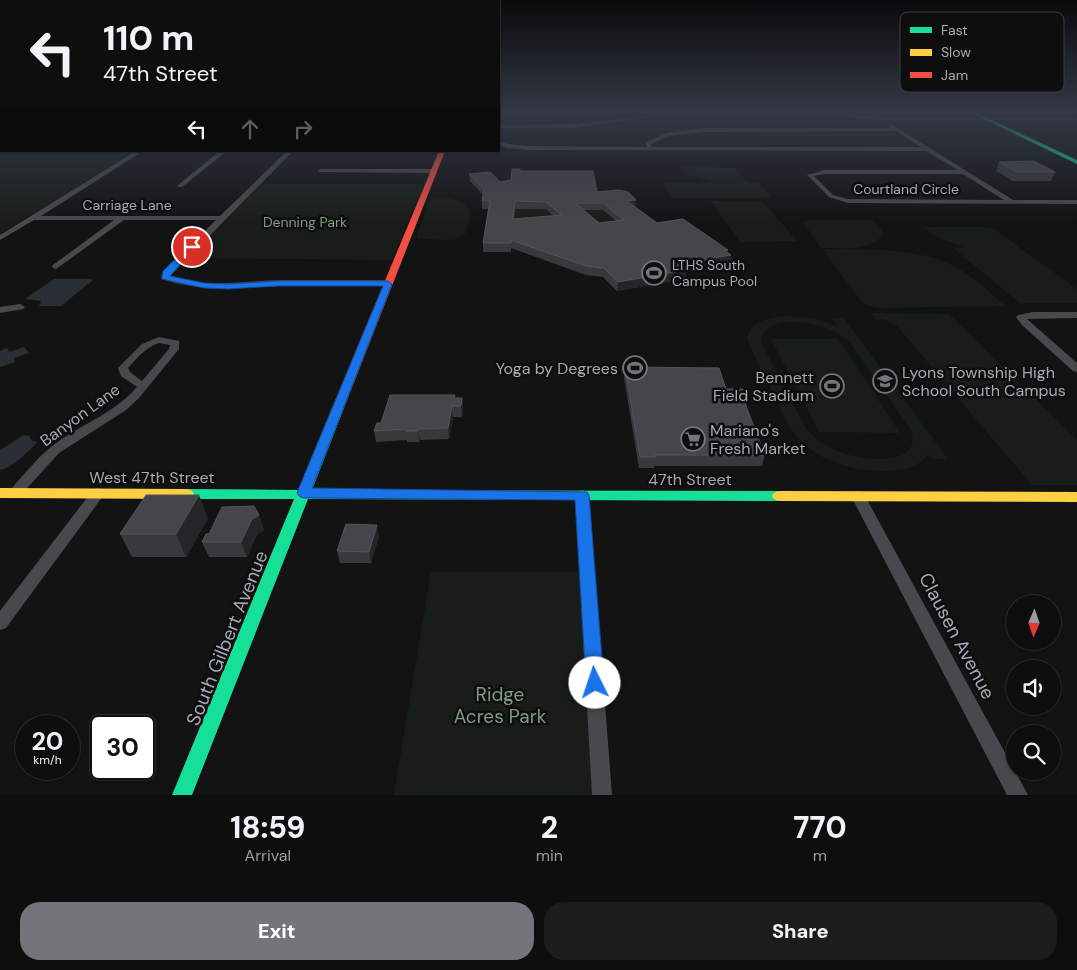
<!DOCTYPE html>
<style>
body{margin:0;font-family:"DM Sans",sans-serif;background:#1c1c1d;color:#f1f3f6;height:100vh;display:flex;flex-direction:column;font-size:19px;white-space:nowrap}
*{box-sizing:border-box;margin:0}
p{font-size:16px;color:#9b9c9e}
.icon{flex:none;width:28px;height:28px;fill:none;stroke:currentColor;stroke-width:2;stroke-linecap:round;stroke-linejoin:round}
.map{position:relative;height:795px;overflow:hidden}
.sheet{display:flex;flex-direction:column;background:#0e0e0f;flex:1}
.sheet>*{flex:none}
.hud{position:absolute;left:0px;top:0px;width:500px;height:152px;box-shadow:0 1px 4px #0004,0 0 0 1px #2e2e2f;background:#0e0e0f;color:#f1f3f6;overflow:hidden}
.needle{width:32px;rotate:182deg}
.buttons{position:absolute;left:1006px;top:595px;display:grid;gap:10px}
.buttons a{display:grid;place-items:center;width:55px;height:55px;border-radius:50%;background:#0e0e0f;box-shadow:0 1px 4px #0004,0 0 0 1px #2e2e2f;font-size:25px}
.speed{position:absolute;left:15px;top:715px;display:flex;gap:10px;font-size:25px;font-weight:700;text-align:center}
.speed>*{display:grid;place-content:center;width:65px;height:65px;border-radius:50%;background:#0e0e0f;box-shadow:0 1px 4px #0004,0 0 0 1px #2e2e2f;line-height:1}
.speed small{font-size:12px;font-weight:400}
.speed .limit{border:2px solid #111;border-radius:8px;background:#fff;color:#111}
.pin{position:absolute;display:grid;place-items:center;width:42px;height:42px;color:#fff;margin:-21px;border:2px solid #fff;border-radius:50%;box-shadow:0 1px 5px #0007}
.me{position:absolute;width:55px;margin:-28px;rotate:356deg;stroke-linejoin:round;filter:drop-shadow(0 0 4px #0008)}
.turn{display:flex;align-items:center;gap:18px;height:105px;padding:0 20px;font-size:22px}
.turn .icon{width:65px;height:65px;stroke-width:2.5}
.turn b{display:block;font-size:35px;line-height:42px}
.lanes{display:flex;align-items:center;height:48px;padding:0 20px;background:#0003;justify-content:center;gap:25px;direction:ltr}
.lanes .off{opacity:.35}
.eta{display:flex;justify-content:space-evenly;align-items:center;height:85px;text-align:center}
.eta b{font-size:30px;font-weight:800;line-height:35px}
.cta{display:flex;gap:10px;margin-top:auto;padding:10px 20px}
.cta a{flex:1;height:58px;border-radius:20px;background:#73757b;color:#fff;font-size:20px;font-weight:800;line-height:58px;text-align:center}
.cta a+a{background:#1c1c1d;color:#f1f3f6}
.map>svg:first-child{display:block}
.green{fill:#191d19;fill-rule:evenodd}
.water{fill:#292f34}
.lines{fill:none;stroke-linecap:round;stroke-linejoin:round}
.street{fill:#48494c;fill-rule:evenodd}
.fast{fill:#16e098;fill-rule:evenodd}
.slow{fill:#ffcf43;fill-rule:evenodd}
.jam{fill:#f24e42;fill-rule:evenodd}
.wall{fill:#39393d;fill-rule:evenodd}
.shaded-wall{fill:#252527}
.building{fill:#45464a;stroke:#54555a;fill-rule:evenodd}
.route{fill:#1a73e8;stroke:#114b97}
.labels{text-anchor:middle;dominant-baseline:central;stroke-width:5;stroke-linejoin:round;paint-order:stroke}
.far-street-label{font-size:14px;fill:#a6aab3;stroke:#0e0e0f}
.far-park-label{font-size:14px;fill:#7f9d80;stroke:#0e0e0f}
.far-poi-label{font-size:14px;fill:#a6aab3;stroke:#0e0e0f;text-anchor:start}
.poi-label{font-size:16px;fill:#a6aab3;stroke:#0e0e0f;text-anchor:end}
.street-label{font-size:16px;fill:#a6aab3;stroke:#0e0e0f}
.near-street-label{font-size:19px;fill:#a6aab3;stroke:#0e0e0f}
.near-park-label{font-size:19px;fill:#7f9d80;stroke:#0e0e0f}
.key{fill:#0e0e0f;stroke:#3c3d40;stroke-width:1}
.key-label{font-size:14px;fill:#a6aab3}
</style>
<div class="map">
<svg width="1077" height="795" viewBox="0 0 1077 795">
<rect width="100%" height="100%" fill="#131314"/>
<g class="green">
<path d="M0 112 1 151H136L0 234Z"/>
<path d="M679 166 736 168 748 183H760L771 198H671L664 183 713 182 686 174Z"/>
<path d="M260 184H424L392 260 187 258Z"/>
<path d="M438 197C448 198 467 199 470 212 471 217 467 227 466 233L453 240 418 239 416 237 430 199Z"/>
<path d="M711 201H762L797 241 740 242Z"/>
<path d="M509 209H557L575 235 512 239Z"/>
<path d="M575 210H603L624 228 599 232Z"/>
<path d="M808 220H872L882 230 883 235C869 252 841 248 821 248L803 222Z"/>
<path d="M923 227H982L994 229 1077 289V303H1020L953 248 965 247 939 238Z"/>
<path d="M822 249C869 250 919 246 961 270 977 280 991 294 1006 306L876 308 863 303Z"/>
<path d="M871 313 949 314 1077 440V485H1032L897 326 883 319 876 320Z"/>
<path d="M789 316 815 319 837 326 832 318H844L948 459H932L928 454C919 468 900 471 884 471 854 471 813 460 795 434 784 420 778 402 770 387 763 371 753 355 747 338 751 319 773 317 789 316ZM796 322C816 324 836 329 850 343L911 430C924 469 859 460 840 452 826 447 814 439 805 427L761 342 763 333C771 323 784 322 796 322Z"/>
<path d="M771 339H838L900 433 819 432Z"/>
<path d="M431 572H581L596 795H394Z"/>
</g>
<g class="water">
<path d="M54 279H89L93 280 61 306H39L41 301 25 299Z"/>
<path d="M24 347 29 353 14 358 15 362 0 367V351L7 348 9 352Z"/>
<path d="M24 435 29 436 32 441 37 442 36 444C24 454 16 466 0 470V450Z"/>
</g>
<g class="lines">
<g class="street">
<path d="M499 112H503L501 122 499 123Z"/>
<path d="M684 112H823L880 118H1077V120H880L818 114H690L641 118 575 128H499V125L575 124Z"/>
<path d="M891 124 1013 200H1077V204L848 203 829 197 807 175 825 170H958L926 151 527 150 507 148 499 145V141L508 144 527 146 646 147V142L667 133 701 128H891L888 126ZM896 131 921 147H651V144L668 136 701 132ZM825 174H963L1004 200 848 199 833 195 814 176Z"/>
<path d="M136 151H143L41 216H220L287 151H293L170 276C206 289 243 281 280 280 316 280 352 280 388 280L392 283 388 286C352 286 316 285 280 286 239 287 202 293 162 279L161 277 163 271 216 220H124L56 269 52 267 53 265 114 220H34L0 240V235Z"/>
<path d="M220 151H227L182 187H178V185Z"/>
<path d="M359 151H365L361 154Z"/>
<path d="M321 169H434L437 171 434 173 319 172V170Z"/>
<path d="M20 304 25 307 23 309 0 313V307Z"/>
<path d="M1033 312H1077V318L1027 319 1077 363V372L1073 371 1022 325 1016 317 1018 315Z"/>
<path d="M159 337 179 341V349L139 398 126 410 59 453 20 496H10L8 493 10 490C23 476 36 459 51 447 78 425 113 415 137 387L121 376 118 368 142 344ZM159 343 170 345 169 349 142 381 130 372 128 368C137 358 146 347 159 343Z"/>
<path d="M98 488 103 490 105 493 103 496 6 628 0 630V611L93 490Z"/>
<path d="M582 490 587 492 589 495 612 795H592L575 495 577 492Z"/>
<path d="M858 491 863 493 865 496 1028 795H1007L851 496 853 493Z"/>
</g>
<g class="fast">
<path d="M969 112H975L1077 160V164Z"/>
<path d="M338 405 344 408 312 490 779 491 784 493 786 496 784 499 779 501 308 499 192 795H172L294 499H187L182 497 180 494 182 491 187 489 298 490 332 408Z"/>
</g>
<g class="slow">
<path d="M0 488 187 489 192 491 194 494 192 497 187 499 0 498Z"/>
<path d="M779 491 1077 492V502L779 501 774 499 772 496 774 493Z"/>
</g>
<path class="jam" d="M439 151H445L344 408 342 410H334L332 408Z"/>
</g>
<g class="wall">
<path d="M999 162 1055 172 1051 181H1013L996 171Z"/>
<path d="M520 171 597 192 636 200 635 207 657 223 728 250 727 252 731 255 730 264 686 271 685 279 617 291 603 277 586 275 511 248V252H483V243L488 209H482V201L483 195 470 181 469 174 500 182 511 180ZM515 209H546L554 216 514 219ZM584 210H603L616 221 599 223Z"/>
<path d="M625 367 726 389 748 401 746 408 765 455 762 466H654V468H639L624 378Z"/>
<path d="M455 398H462L463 409 462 417H453L449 439 420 440 419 442H407V440L376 442 374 431 381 423Z"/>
<path d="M259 515 264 530 257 534 247 557H209L202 542 209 534Z"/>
<path d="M208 518 186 557H132L120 534Z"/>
<path d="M379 536 371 563H340L337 551Z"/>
</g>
<g class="shaded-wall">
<path d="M636 200 635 208 627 201Z"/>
<path d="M724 250H728L727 256 731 255 730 264 686 271 685 279 617 291 618 282Z"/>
<path d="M462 398 463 409 462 417 461 406Z"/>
<path d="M452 406 453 417 449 439 448 428Z"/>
<path d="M418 429 420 440 419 442 418 431Z"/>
<path d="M199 495 208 518 186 557 176 534Z"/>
<path d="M259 515 264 530 257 534 247 557 241 542 252 519Z"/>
<path d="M377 525 379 536 371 563 369 552Z"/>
</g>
<g class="building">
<path d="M1034 161 1055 172H1017L999 162Z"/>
<path d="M512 169H520V171H593L597 192 619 190 628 192 636 200 627 201 657 223 683 219 728 250H724L731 255 678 264 686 270 618 282 604 268 586 266 511 240V243H483L490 201H482L484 189 469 174 490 172 500 182 511 180ZM515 201 546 202 562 215 513 219ZM575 203H603L624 220 599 223Z"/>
<path d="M625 367 719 368 726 389H743L748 401H744L765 455H655V457H640Z"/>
<path d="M390 395H455L454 398H462L461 406H452L448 428 418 429V431H406V429L374 431 377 423H381Z"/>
<path d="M146 495H199L176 534H120Z"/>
<path d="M254 506 259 515 252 519 241 542H202L206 534H209L222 507Z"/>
<path d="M346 524 377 525 369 552 337 551Z"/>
</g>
<linearGradient id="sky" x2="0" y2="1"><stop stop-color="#0a0a0b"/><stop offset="0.5" stop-color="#333945"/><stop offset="1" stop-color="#333945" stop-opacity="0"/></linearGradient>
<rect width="1077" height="223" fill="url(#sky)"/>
<path class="route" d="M190 245 196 247 170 276 204 283 228 284 277 281H388L392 284 312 488 587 492 589 495 604 683 601 689 595 691 588 689 586 683 575 500 303 498 299 496 297 493 383 286H277L228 289 204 288 162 279 163 271Z"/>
<defs>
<g id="stadium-ring" transform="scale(1.25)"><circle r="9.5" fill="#0e0e0f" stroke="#73757b" stroke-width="1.5"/><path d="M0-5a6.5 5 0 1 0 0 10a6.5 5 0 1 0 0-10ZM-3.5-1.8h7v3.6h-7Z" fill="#73757b"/></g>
<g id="school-ring" transform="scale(1.25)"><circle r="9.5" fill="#0e0e0f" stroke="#73757b" stroke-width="1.5"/><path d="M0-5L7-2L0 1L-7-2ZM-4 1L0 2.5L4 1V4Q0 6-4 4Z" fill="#73757b"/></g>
<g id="supermarket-ring" transform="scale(1.25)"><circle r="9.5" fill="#0e0e0f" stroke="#73757b" stroke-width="1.5"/><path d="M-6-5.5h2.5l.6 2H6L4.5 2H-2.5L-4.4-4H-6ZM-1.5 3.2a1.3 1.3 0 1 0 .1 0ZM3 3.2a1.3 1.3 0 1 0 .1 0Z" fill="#73757b"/></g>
</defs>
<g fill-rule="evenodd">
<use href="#stadium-ring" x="654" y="273"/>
<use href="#stadium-ring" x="635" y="368"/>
<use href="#school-ring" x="885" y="381"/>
<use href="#stadium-ring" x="832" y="386"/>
<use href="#supermarket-ring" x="693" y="439"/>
</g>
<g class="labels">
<g class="far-street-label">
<text x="906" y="189">Courtland Circle</text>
<text x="127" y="205">Carriage Lane</text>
</g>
<g class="far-park-label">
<text x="305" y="222">Denning Park</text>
</g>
<g class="far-poi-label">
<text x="672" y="265">LTHS South<tspan x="672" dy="16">Campus Pool</tspan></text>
</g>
<g class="poi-label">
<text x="618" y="368">Yoga by Degrees</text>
<text x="902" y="372" text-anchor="start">Lyons Township High<tspan x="902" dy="18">School South Campus</tspan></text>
<text x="814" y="377">Bennett<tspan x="814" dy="18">Field Stadium</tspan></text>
<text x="710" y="430" text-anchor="start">Mariano's<tspan x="710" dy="18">Fresh Market</tspan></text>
</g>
<g class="street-label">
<text transform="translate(80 415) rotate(-36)">Banyon Lane</text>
<text x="152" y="477">West 47th Street</text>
<text x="690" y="479">47th Street</text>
</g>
<g class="near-street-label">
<text transform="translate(957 636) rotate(62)">Clausen Avenue</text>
<text transform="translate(227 638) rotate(-68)">South Gilbert Avenue</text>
</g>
<g class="near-park-label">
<text x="500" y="694">Ridge<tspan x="500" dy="22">Acres Park</tspan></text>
</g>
</g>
<rect x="900" y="12" width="164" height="80" rx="8" class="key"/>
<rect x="910" y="27" width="22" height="6" fill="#16e098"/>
<rect x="910" y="49" width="22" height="7" fill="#ffcf43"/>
<rect x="910" y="72" width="22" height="6" fill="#f24e42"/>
<g class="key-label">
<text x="941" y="35">Fast</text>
<text x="941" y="57">Slow</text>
<text x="941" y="80">Jam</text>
</g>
</svg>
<div class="buttons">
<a><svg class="needle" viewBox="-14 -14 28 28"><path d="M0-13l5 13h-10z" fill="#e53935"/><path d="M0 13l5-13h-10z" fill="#9b9c9e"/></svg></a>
<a><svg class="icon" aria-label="sound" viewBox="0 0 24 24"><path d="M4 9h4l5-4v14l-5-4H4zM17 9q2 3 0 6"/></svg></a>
<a><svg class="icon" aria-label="search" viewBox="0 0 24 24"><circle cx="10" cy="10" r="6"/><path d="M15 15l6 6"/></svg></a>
</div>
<div class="speed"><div>20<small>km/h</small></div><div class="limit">30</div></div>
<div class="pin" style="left:192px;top:247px;background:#d93025"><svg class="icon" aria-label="arrive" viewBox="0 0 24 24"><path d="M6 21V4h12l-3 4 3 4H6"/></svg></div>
<svg class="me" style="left:595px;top:683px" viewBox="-20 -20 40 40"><circle r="19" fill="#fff"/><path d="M0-13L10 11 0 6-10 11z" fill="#1a73e8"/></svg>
<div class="hud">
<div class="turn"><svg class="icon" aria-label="left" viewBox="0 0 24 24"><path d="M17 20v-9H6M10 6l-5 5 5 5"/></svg><div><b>110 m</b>47th Street</div></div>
<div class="lanes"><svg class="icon" aria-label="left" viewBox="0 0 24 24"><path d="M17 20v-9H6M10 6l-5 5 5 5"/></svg><svg class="icon off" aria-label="ahead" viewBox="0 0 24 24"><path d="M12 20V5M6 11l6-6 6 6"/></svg><svg class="icon off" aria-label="right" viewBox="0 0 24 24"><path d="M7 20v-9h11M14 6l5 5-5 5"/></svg></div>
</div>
</div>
<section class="sheet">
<div class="eta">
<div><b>18:59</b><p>Arrival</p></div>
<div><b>2</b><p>min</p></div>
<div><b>770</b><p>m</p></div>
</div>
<div class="cta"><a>Exit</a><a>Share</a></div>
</section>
